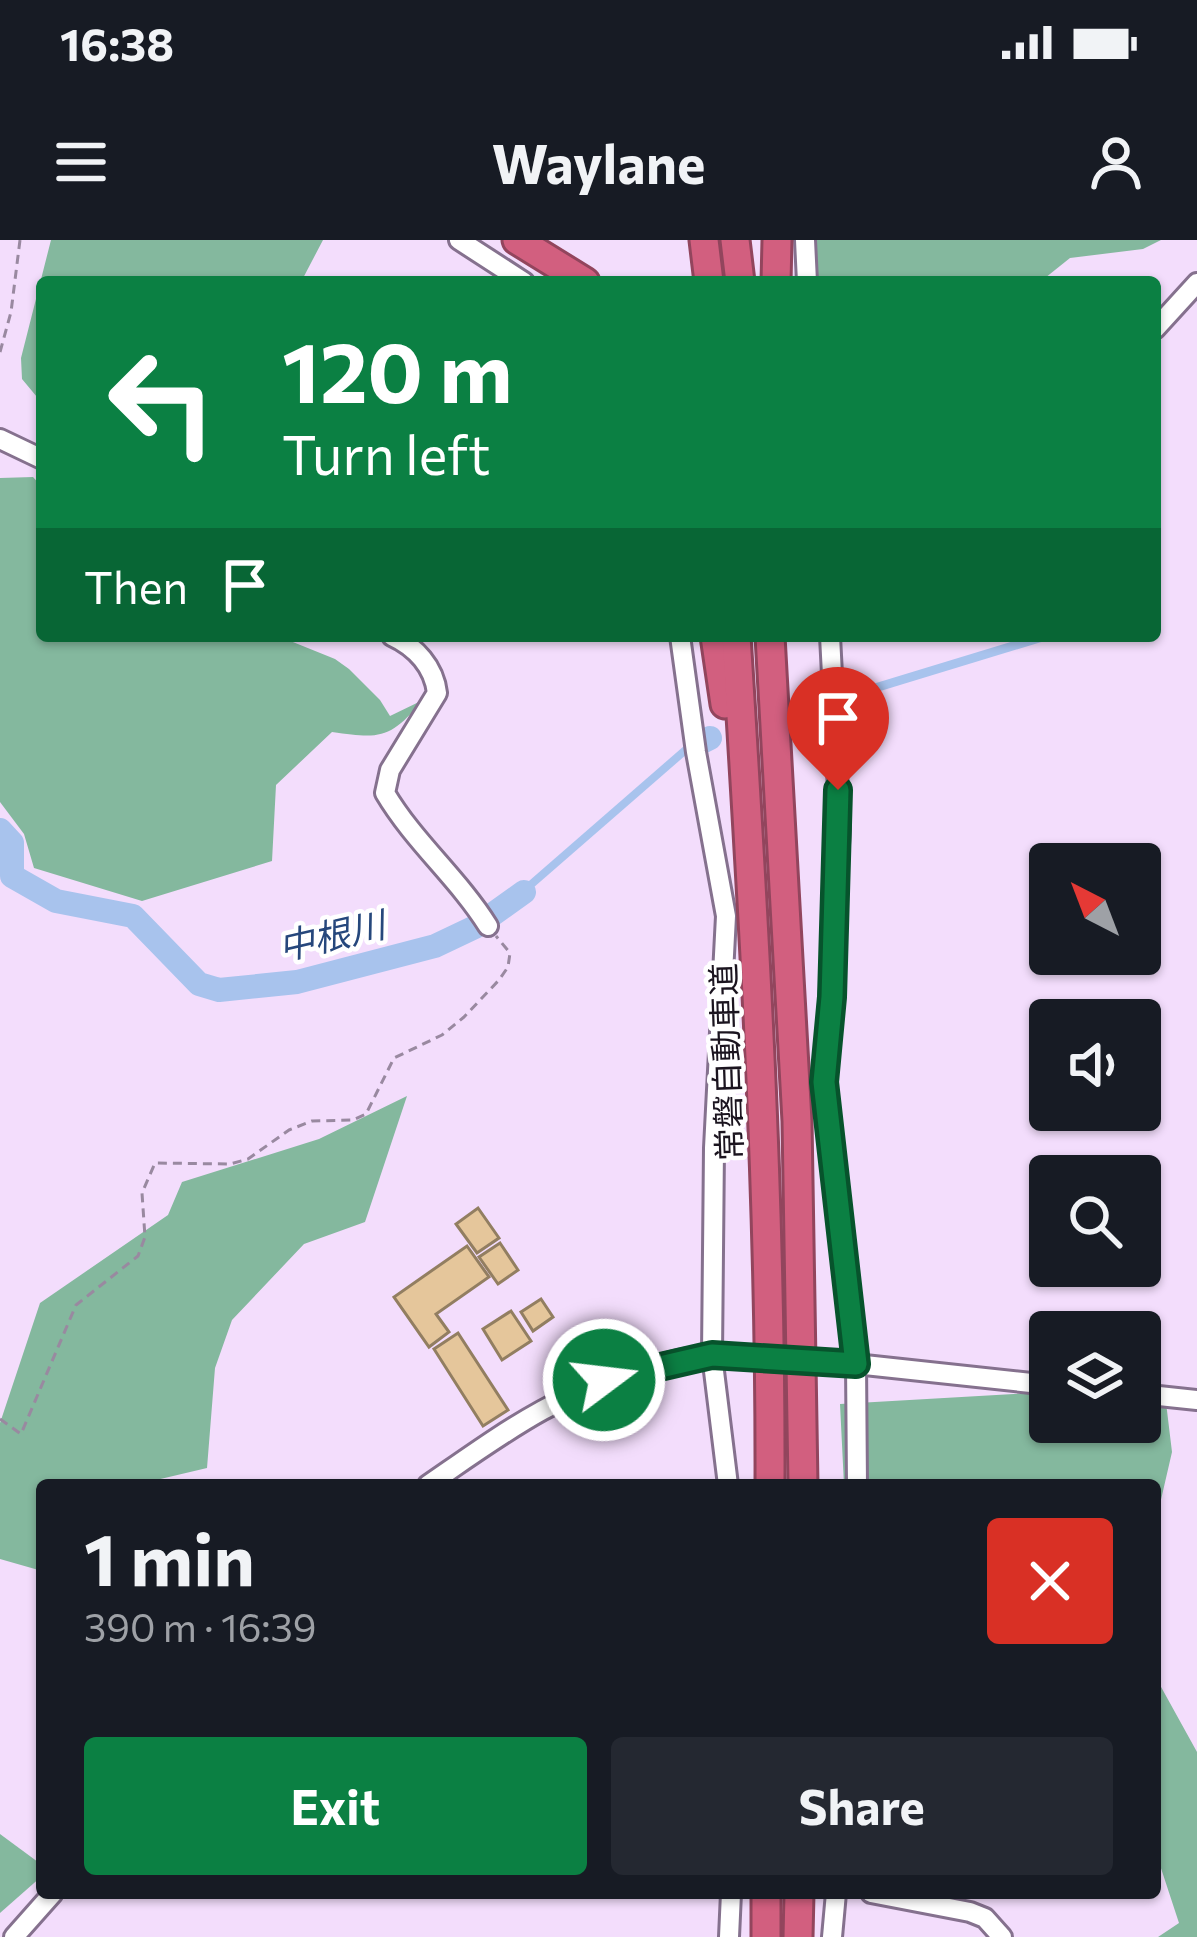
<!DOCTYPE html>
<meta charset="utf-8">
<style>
body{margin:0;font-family:Commissioner,"Noto Sans JP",sans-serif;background:#242831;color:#f1f3f6;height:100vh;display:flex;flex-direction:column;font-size:45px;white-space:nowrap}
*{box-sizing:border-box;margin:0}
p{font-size:39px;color:#9ea1a6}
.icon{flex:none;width:66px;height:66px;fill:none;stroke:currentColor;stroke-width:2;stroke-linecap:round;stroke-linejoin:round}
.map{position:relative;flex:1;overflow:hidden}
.details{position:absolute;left:36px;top:1239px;width:1125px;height:420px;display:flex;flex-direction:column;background:#171b24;border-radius:12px;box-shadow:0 3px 9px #0004}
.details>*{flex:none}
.hud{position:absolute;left:36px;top:36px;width:1125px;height:366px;border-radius:12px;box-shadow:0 3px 9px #0004;background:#0b8043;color:#fff;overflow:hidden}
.needle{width:78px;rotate:318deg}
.buttons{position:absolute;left:1029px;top:603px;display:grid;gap:24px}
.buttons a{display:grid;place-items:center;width:132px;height:132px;border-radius:12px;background:#171b24;box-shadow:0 3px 9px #0004;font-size:60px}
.pin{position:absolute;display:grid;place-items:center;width:102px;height:102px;color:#fff;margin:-123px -51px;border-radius:50% 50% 50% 0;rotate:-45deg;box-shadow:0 0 12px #0007}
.pin .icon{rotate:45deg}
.me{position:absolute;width:132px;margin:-66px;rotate:75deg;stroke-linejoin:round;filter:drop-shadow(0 0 9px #0008)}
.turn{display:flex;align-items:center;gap:42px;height:252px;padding:0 48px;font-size:54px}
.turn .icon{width:156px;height:156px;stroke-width:2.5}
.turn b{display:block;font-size:84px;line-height:102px}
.then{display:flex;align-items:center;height:114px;padding:0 48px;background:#0003;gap:24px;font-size:45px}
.round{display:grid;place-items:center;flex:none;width:126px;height:126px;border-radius:12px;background:#242831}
.head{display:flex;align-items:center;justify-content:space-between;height:204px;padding:0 48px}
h1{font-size:72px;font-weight:700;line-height:90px}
.button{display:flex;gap:24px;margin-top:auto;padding:24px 48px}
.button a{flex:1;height:138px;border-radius:12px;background:#0b8043;color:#fff;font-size:48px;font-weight:700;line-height:138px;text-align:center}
.button a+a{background:#242831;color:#f1f3f6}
.status{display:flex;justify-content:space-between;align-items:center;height:84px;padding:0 60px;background:#171b24;direction:ltr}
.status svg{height:33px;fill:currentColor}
header{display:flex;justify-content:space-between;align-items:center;height:156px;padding:0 48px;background:#171b24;font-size:54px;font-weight:700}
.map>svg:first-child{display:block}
.forest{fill:#84b89e}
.water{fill:#a8c3ed}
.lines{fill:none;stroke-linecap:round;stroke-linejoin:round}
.river{stroke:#a8c3ed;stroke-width:24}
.building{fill:#e5c69b;stroke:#927e61;stroke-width:3}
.minor-casing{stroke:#85718e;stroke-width:24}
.highway-casing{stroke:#92455d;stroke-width:33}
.path{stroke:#9989a0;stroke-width:3;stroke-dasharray:9 6;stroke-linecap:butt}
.minor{stroke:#fff;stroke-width:18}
.highway{stroke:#d25f7f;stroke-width:27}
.minor-bridge-casing{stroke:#85718e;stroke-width:24;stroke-linecap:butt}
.minor-bridge{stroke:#fff;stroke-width:18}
.route-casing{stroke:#07532c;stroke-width:30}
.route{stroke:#0b8043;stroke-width:21}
.labels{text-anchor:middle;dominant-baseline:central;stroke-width:9;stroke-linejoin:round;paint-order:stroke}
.street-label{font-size:33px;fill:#1b141f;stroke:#fff}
.water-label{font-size:36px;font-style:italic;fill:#26477c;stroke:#fff}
</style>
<div class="status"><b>16:38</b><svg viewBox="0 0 49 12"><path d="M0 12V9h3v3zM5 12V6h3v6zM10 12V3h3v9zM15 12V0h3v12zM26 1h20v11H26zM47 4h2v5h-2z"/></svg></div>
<header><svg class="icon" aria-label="menu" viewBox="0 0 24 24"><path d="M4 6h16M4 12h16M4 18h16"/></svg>Waylane<svg class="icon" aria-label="person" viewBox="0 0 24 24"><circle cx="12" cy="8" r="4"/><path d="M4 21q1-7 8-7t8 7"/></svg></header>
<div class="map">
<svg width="1197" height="1697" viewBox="0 0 1197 1697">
<rect width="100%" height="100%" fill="#f3ddfc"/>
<g class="forest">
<path d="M51 0H323L301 42H42V163L22 139 21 118Z"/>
<path d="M794 0H1161L1143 9 1070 18 1040 42H796Z"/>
<path d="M33 237 42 247V396H278L335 419 349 429 380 460 390 476 423 460C390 499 381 499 332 492L276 545 272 621 142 661 34 628 24 594 0 562V238Z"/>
<path d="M407 856 365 982 304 1004 232 1080 215 1128 207 1228 135 1245H42V1331L0 1319V1183L40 1063 168 975 182 942 319 899Z"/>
<path d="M1164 1146 1172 1212 1157 1277 1155 1370V1245H844L840 1164 1050 1152V1182H1140V1148Z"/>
<path d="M1155 1436 1197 1512V1697H1158L1179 1683 1155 1610Z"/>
<path d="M0 1594 42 1625V1636L0 1673Z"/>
</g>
<g class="water">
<path d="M1030 396H1061L841 463 840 454Z"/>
<path d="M684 506 687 514 503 674 499 667Z"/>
</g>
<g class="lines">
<g class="river">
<path d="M809 466 824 463"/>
<path d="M704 501 710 498"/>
<path d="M0 590 12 603V636L56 661 133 676 199 744 219 750 297 742 435 706 475 687 524 652"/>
</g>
</g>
<g class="building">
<path d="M478 968 499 998 477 1013 456 984Z"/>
<path d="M500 1003 518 1030 498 1044 479 1017Z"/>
<path d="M467 1006 489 1037 436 1074 449 1092 429 1107 394 1057Z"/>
<path d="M541 1059 553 1077 533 1091 521 1072Z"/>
<path d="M511 1071 531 1101 502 1120 483 1089Z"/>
<path d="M458 1093 508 1170 483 1186 434 1109Z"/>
</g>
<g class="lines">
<g class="minor-casing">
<g id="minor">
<path d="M459 0 524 42"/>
<path d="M805 0 807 42"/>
<path d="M1155 89 1197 43"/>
<path d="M0 199 42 219"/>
<path d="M392 396C416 407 434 427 437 453L390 530 385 553C414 602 458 638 488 686"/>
<path d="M680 396 696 512 726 676 714 908 712 1115 728 1245"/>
<path d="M830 396 840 589 824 842 856 1123 857 1245"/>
<path d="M846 1123 1050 1145"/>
<path d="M1140 1154 1197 1160"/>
<path d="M428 1245C505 1192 557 1152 649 1128 673 1121 698 1114 723 1116"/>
<path d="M871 1653 970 1672 985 1678 1002 1697"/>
<path d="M14 1697 53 1653"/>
<path d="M729 1697 731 1653"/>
<path d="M832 1697 836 1653"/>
</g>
</g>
<g class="highway-casing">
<g id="highway">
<path d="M517 0 585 42"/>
<path d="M704 0 709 42"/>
<path d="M735 0 740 42"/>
<path d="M776 42 777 0"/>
<path d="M715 396 725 464"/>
<path d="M736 396C754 679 771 961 770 1245"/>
<path d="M770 396 797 881 803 1245"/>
<path d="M766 1697V1653"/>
<path d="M798 1697 799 1653"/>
</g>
</g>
<g class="path">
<path d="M0 112 11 72 20 0"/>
<path d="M0 1179 21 1194 76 1065 138 1016 145 997 142 953 155 923 230 924 248 919 289 890 312 881 353 880 366 874 394 818 442 795 464 777 499 740 508 727 510 713 496 696"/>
</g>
<use href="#minor" class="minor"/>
<use href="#highway" class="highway"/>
<g class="minor-bridge-casing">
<path id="minor-bridge" d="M727 1116 839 1123"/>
</g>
<use href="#minor-bridge" class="minor-bridge"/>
</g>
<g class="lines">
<g class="route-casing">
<path id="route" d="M604 1140 712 1115 856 1124 824 842 832 757 838 550"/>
</g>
<use href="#route" class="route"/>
</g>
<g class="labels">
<g class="street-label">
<text transform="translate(725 822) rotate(-92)">常磐自動車道</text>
</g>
<g class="water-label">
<text transform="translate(331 694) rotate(-13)">中根川</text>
</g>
</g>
</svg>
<div class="buttons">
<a><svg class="needle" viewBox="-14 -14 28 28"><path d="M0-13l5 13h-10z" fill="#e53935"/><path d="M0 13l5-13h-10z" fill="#9ea1a6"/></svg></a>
<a><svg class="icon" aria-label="sound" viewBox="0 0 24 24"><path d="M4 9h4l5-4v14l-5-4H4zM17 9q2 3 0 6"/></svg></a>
<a><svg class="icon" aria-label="search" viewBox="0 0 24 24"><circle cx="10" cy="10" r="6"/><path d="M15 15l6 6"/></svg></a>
<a><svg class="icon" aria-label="layers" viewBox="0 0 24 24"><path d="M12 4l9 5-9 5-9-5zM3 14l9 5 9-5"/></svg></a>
</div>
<div class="pin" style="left:838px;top:550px;background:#d93025"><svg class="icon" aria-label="arrive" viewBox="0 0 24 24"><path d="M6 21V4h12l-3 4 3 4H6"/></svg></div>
<svg class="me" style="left:604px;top:1140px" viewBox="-20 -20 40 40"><circle r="17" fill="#0b8043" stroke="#fff" stroke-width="3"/><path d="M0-11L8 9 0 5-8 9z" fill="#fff"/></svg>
<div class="hud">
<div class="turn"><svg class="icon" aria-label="left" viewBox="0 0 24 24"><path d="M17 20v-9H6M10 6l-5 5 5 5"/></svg><div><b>120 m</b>Turn left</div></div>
<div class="then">Then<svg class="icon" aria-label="arrive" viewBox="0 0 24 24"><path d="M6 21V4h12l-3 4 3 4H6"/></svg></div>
</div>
<section class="details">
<div class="head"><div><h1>1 min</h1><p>390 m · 16:39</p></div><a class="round" style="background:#d93025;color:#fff"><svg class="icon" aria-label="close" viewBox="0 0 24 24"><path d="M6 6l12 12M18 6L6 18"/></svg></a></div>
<div class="button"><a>Exit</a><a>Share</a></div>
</section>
</div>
